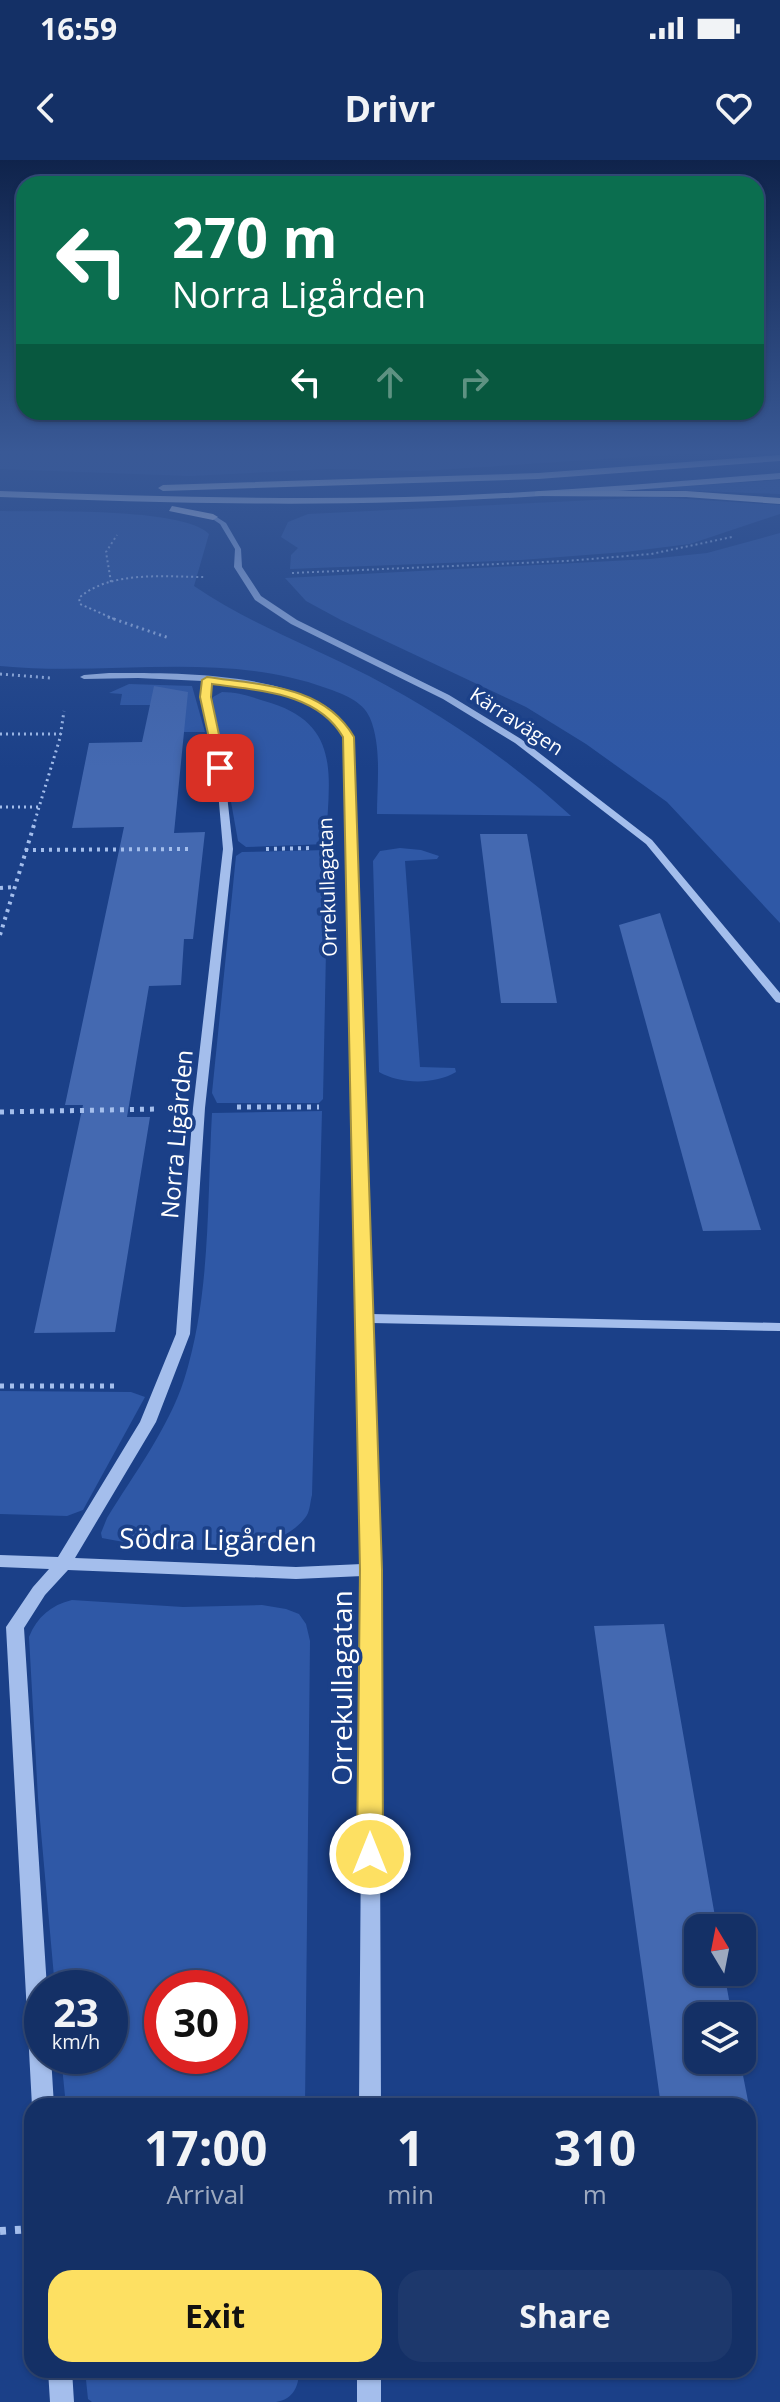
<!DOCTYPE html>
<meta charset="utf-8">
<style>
body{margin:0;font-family:"Open Sans",sans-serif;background:#1d386c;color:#f1f3f6;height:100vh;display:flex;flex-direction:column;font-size:30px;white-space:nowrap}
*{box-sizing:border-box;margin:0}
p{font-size:26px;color:#9da9bf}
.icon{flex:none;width:44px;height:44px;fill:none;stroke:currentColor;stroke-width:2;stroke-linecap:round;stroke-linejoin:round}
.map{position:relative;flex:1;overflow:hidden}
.sheet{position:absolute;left:24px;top:1938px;width:732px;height:280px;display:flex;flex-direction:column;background:#143066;border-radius:24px;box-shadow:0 2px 6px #0004,0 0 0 2px #334b7a}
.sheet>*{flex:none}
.banner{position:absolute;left:16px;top:16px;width:748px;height:244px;border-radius:24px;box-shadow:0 2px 6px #0004,0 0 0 2px #334b7a;background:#0b6e4f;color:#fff;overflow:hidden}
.needle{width:52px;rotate:350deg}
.controls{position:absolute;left:684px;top:1754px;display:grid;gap:16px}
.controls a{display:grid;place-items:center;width:72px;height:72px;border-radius:16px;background:#143066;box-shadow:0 2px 6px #0004,0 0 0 2px #334b7a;font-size:40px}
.speed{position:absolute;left:24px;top:1810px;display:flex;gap:16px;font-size:40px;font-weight:700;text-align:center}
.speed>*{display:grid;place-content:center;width:104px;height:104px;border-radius:50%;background:#143066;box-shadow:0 2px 6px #0004,0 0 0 2px #334b7a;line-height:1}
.speed small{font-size:20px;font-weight:400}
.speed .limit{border:12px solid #d22;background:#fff;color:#111}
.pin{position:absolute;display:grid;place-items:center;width:68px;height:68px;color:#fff;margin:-34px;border-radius:16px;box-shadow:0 4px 12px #0006}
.me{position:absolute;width:88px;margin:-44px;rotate:0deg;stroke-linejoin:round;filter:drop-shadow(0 0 6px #0008)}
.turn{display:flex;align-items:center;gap:28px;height:168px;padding:0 24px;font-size:36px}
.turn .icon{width:104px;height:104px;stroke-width:2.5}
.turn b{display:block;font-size:56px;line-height:68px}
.lanes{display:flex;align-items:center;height:76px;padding:0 24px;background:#0003;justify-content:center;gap:40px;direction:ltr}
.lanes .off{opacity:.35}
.eta{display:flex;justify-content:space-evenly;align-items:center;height:136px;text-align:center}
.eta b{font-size:48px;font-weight:700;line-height:56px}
.primary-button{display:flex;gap:16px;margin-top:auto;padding:16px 24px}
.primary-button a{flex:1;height:92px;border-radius:24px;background:#fde062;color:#111;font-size:32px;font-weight:700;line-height:92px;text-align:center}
.primary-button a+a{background:#1d386c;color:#f1f3f6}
.status{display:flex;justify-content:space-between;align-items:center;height:56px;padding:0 40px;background:#143066;direction:ltr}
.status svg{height:22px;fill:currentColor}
header{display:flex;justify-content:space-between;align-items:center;height:104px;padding:0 24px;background:#143066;font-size:36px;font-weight:700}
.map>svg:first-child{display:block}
.green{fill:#2f58a6;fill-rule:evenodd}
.building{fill:#4469b1}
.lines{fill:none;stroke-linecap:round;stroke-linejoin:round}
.path-far4{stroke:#a4beec;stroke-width:2;stroke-dasharray:2 3;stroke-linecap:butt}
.path-far3{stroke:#a4beec;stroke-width:3;stroke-dasharray:2 4;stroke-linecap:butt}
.path-far2{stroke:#a4beec;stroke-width:4;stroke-dasharray:3 5;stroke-linecap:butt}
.path-far1{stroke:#a4beec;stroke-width:5;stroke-dasharray:4 6;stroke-linecap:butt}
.path{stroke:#a4beec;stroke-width:8;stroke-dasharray:6 9;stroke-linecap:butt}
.minor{fill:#a4beec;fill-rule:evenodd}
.major{fill:#eaf0ff;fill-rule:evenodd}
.highway{fill:#fff;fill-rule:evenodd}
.route{fill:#fde062;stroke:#a49240;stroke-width:2}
.labels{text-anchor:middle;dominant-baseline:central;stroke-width:7;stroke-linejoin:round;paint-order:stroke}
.far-street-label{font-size:20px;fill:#fff;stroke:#1b4088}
.street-label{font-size:24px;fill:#fff;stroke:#1b4088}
.near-street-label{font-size:28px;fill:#fff;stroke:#1b4088}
</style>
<div class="status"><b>16:59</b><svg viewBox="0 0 49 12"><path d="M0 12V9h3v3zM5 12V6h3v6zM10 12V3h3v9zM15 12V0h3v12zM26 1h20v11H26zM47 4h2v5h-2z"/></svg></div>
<header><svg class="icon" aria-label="back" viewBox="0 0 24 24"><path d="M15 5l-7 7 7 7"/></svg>Drivr<svg class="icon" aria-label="heart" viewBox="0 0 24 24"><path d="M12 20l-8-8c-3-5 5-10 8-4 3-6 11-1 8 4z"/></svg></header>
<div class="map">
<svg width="780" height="2242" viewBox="0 0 780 2242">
<rect width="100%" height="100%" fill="#1b4088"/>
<g class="green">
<path d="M0 294H680L421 311 328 309 190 316 0 309Z"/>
<path d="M780 320V334L644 329Z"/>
<path d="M656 337 780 345V354L690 384 625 392 521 400 290 409 291 395 298 388 281 377 288 362 308 354Z"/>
<path d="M0 351C42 352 183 347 209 374L194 426C248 463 311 486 369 516 441 554 512 601 571 656L377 654C377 624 382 587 370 558 363 541 341 533 326 528 220 490 109 517 0 506Z"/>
<path d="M780 373V763L667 642 586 584 526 547 341 460 306 441 285 418 650 399 707 393Z"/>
<path d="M129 524 192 526 205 572H163L165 545H120L122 534 109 533Z"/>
<path d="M222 532C239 532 255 538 271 543 344 566 328 622 326 684L246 687 238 681 213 541V537Z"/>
<path d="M400 688 421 690 439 696 437 699 405 701 420 907 455 908 456 912C434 925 400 924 379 912L373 701 380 691Z"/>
<path d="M328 690 323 939 319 943H217L212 933 236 696 242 692Z"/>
<path d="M322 951 312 1335C310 1342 310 1353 305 1358 266 1407 156 1388 102 1378L101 1373 107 1358C134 1314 168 1269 184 1220 211 1135 207 1041 212 953Z"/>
<path d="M0 1231 131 1232 145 1237 83 1350 67 1356 0 1354Z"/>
<path d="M72 1440 183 1447 262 1445 286 1449 299 1454 306 1464 310 1481 305 1946H66L61 1896H110V1828H55L38 1638 29 1477C37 1457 51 1445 72 1440ZM162 1828H230V1896H162Z"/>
<path d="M85 2210H299C299 2227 293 2239 276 2242H92L88 2239Z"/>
</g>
<g class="building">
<path d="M154 526 188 532 174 673 205 672 193 779H184L181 825 149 826 127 957H150L115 1172 34 1173 83 945H65L124 667 72 668 89 583 142 582Z"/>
<path d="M480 674H527L557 843H501Z"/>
<path d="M660 753 761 1070 703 1071 619 765Z"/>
<path d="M664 1464 717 1768H698V1812H724L732 1856H698V1900H740L749 1946H661L594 1466Z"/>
</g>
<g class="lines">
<g class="path-far4">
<path d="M292 413 566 401 651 394 732 377"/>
<path d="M111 422 106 392 117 375"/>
<path d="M114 459 80 444 79 438C110 410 167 417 206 417"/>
</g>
<g class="path-far3">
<path d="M108 457 169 478"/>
<path d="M0 514 51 518"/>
<path d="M0 574H61"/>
<path d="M0 647H38"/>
<path d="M33 667 60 578 64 551"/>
</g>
<g class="path-far2">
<path d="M266 689 312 688"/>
<path d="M25 690 188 689"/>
<path d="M0 728 14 727"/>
<path d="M0 775 34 665"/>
</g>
<g class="path-far1">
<path d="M237 947H319"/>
<path d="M0 952 159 949"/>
<path d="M0 1226H119"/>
</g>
<path class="path" d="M0 2071 32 2069"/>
<g class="minor">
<path d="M211 356H215L226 363 241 389 242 407 261 436 297 460 449 535 521 579 652 680 780 833V843L776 842 646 684 515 583 443 539 291 464 255 440 234 407 235 389 220 364 211 358Z"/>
<path d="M109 513C172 513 267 512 324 545 336 552 345 564 352 577L371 1154 780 1163V1171L371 1163 379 1410 381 1946H359L363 1416 296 1419 68 1410 45 1435 24 1468 47 1828H42V1896H51L54 1946H32L6 1467 33 1427 49 1409 0 1407V1395L58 1397 140 1262 176 1174 193 948 223 689 216 608 201 537 203 521 138 518 84 519 80 517 84 515ZM211 521C258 527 318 531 344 577L362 1404 296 1407 75 1398 156 1262 190 1174 205 948 233 689 224 608 209 537Z"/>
<path d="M48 2210H72L74 2242H50Z"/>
<rect x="357" y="2210" width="24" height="32"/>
</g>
<g class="major">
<path d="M780 313V319C655 328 531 339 405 342 270 346 135 342 0 337V331C135 336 270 340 405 337 531 334 655 323 780 313Z"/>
<path d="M172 346 213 354 218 357 213 360 169 351Z"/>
</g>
<g class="highway">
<path d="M780 295V301L538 319 163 331 158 328 163 325 538 313Z"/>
<path d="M539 331H686L780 338V344L686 337 535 336V332Z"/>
</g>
</g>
<linearGradient id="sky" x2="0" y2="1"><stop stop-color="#0f234b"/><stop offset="0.48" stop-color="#395996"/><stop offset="1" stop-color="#395996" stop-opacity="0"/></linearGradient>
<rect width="780" height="608" fill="url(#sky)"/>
<path class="route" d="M207 517C261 525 324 525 354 577L382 1410 383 1694 379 1701 370 1704 361 1701 357 1694 360 1410 343 577C317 532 259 531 212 524L211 537 226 608 216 610 200 537 202 520Z"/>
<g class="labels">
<g class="far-street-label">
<text transform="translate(517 561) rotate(33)">Kärravägen</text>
<text transform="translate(327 727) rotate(-92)">Orrekullagatan</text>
</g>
<g class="street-label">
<text transform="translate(176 974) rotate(-85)">Norra Ligården</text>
</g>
<g class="near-street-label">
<text transform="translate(218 1379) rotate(1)">Södra Ligården</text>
<text transform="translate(341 1528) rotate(-90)">Orrekullagatan</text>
</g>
</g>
</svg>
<div class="controls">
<a><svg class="needle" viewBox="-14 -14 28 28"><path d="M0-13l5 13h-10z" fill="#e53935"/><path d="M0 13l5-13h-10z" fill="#9da9bf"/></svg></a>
<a><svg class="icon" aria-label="layers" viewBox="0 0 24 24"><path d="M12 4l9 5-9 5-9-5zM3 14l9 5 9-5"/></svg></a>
</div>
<div class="speed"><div>23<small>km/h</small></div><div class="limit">30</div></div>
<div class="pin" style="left:220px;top:608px;background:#d93025"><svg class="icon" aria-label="arrive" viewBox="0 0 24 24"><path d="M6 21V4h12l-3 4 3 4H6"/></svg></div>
<svg class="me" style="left:370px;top:1694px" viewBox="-20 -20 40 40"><circle r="17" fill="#fde062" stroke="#fff" stroke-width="3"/><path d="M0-11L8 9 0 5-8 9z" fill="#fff"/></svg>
<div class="banner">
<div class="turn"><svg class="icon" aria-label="left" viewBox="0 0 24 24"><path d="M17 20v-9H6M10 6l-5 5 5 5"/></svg><div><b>270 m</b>Norra Ligården</div></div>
<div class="lanes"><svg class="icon" aria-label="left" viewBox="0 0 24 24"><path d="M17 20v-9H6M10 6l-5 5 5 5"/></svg><svg class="icon off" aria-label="ahead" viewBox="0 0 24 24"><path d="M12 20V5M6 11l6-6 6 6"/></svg><svg class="icon off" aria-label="right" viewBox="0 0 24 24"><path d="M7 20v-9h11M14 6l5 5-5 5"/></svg></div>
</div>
<section class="sheet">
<div class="eta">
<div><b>17:00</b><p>Arrival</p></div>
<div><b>1</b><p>min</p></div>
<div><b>310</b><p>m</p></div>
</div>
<div class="primary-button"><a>Exit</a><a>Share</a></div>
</section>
</div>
